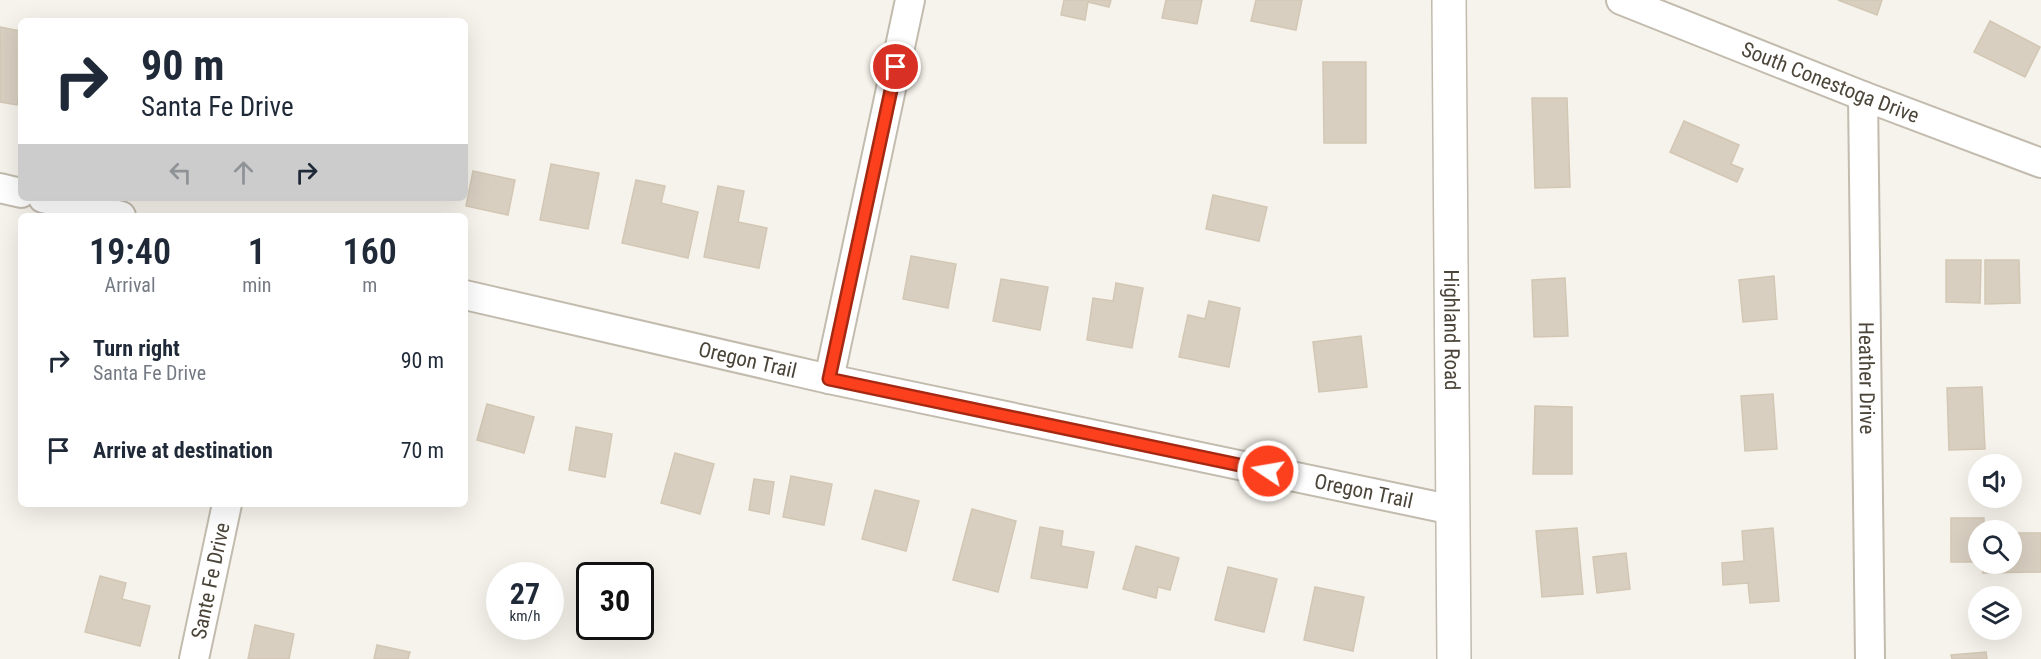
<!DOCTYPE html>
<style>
body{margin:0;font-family:"Roboto Condensed",sans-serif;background:#f6f6f7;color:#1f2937;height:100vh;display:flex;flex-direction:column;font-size:22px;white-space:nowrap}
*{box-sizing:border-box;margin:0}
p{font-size:20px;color:#747a83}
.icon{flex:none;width:33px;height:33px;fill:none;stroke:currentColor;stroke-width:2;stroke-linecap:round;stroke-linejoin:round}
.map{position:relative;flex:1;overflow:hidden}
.sheet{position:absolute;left:18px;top:213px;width:450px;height:294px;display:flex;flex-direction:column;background:#fff;border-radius:9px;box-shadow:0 6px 24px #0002}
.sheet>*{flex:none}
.banner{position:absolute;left:18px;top:18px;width:450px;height:183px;border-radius:9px;box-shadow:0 6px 24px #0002;background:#fff;color:#1f2937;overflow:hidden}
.buttons{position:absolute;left:1968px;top:454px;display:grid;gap:12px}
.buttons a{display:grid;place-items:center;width:54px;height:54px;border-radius:50%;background:#fff;box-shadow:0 6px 24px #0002;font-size:30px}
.speed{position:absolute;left:486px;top:562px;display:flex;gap:12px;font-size:30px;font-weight:700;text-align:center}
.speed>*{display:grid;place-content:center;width:78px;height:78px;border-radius:50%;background:#fff;box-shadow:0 6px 24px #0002;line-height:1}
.speed small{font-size:15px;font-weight:400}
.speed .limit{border:3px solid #111;border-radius:9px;background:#fff;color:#111}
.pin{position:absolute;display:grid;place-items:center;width:51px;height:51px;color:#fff;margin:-26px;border:3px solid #fff;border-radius:50%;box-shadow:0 2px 6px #0007}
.me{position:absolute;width:66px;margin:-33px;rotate:282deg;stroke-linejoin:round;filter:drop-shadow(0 0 4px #0008)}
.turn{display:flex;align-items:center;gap:21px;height:126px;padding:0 24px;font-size:27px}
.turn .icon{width:78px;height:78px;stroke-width:2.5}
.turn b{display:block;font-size:42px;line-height:51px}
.lanes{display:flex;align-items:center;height:57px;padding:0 24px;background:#0003;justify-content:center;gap:30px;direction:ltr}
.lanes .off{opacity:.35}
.eta{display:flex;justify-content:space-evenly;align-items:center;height:102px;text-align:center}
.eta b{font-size:36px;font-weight:600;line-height:42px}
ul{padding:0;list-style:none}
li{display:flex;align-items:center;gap:18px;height:90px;padding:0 24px}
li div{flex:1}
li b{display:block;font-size:22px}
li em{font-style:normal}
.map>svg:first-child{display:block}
.building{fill:#d8cfc1;stroke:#d3c7b4;stroke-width:1.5}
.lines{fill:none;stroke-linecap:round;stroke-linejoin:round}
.minor-casing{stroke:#c2bbae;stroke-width:32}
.tertiary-casing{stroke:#c2bbae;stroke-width:36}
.minor{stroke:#fff;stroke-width:28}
.tertiary{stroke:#fff;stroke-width:33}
.route-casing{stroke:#a42913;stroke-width:15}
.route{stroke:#fc3f1d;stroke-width:10}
.labels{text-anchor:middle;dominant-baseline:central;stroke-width:4.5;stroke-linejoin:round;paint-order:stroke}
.street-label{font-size:21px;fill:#4b4439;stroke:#fff}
</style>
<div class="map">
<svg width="2041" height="659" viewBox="0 0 2041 659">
<rect width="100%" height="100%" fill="#f6f3ec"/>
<g class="building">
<path d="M1064 0H1111L1109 7 1088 2 1085 20 1061 15Z"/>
<path d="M1166 0H1202L1197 24 1162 18Z"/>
<path d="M1256 0H1302L1296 30 1251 21Z"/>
<path d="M1838 0H1882L1877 15Z"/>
<path d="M1990 21 2040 47 2025 77 1974 52Z"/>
<path d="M0 27 21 31V85L17 105 0 102Z"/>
<path d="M1323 62H1366V143H1324Z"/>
<path d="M1532 98H1567L1570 187 1535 188Z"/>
<path d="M1684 121 1739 145 1731 164 1743 169 1737 182 1670 152Z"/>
<path d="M551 164 599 173 588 229 540 220Z"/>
<path d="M473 171 515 180 508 215 466 206Z"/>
<path d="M636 180 665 186 661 203 698 212 688 258 622 243Z"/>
<path d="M718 186 744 191 738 222 767 228 759 268 704 257Z"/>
<path d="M1213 195 1267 207 1259 241 1206 229Z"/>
<path d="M911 256 956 264 948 308 903 299Z"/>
<path d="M1946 260H1981L1980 303 1946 302Z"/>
<path d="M1985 260H2019L2020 303 1985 304Z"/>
<path d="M1774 276 1777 319 1743 322 1739 280Z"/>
<path d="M1565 278 1568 336 1534 337 1532 280Z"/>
<path d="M1001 279 1048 287 1040 330 993 321Z"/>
<path d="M1116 283 1143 288 1132 348 1087 340 1093 298 1113 301Z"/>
<path d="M1209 301 1240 308 1229 367 1179 357 1188 315 1205 319Z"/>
<path d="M1361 336 1367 387 1319 392 1313 342Z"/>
<path d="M1982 387 1985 449 1949 450 1947 388Z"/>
<path d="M1773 394 1777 449 1745 451 1741 396Z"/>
<path d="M487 404 534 417 524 453 477 440Z"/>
<path d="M1535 406 1572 407V474H1533Z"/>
<path d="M576 427 612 434 605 477 569 470Z"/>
<path d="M675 453 714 464 700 514 661 503Z"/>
<path d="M791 476 832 484 824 525 783 517Z"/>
<path d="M754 479 774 482 769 514 749 510Z"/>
<path d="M875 490 919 501 906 551 862 539Z"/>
<path d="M972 509 1016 521 998 592 953 580Z"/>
<path d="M1951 518H1984V531H1978V562H1951Z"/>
<path d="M1040 527 1063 531 1061 546 1094 552 1087 588 1031 578Z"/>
<path d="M1577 528 1583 594 1542 597 1536 531Z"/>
<path d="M1773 528 1779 601 1750 603 1748 583 1723 585 1722 563 1744 561 1742 531Z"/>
<path d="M2012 533H2041V572L1983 573V564H2012Z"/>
<path d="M1136 546 1179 558 1170 590 1158 587 1156 598 1123 589Z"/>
<path d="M1626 553 1630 589 1597 593 1593 557Z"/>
<path d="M1228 567 1277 579 1264 632 1215 620Z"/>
<path d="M100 576 126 583 122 599 150 606 140 646 85 632Z"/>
<path d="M1315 587 1364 597 1353 651 1304 640Z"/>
<path d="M255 625 294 634 289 659H248Z"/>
<path d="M377 645 410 652 408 659H374Z"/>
<path d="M1986 652 1987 659H1952L1951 655Z"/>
</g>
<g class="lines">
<g class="minor-casing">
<g id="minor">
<path id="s1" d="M1621 0 1863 96 2041 163"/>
<path id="s2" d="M1863 96 1870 659"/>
<path d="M0 188 21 193"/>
<path d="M43 198 121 216"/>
<path id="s3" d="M465 295 829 379 1453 510"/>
<path d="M829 379 910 0"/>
<path id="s4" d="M194 659 227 504"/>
</g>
</g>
<g class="tertiary-casing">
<g id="tertiary">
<path id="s5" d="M1449 0 1454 659"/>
</g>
</g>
<use href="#minor" class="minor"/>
<use href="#tertiary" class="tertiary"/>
</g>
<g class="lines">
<g class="route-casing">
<path id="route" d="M896 67 829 379 1268 471"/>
</g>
<use href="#route" class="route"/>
</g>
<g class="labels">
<g class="street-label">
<text stroke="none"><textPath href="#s1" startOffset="225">South Conestoga Drive</textPath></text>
<text stroke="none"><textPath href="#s5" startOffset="330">Highland Road</textPath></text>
<text stroke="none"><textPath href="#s3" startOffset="290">Oregon Trail</textPath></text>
<text stroke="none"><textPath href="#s2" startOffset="282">Heather Drive</textPath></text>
<text stroke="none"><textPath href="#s3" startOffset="920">Oregon Trail</textPath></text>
<text stroke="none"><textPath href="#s4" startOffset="80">Sante Fe Drive</textPath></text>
</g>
</g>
</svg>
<div class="buttons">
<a><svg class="icon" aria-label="sound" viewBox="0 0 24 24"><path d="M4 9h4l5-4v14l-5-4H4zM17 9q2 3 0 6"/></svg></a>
<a><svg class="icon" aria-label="search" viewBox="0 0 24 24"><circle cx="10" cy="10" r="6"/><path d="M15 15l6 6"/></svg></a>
<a><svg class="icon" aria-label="layers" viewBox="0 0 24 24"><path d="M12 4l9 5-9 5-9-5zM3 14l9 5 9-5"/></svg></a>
</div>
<div class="speed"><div>27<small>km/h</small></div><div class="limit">30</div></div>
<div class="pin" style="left:896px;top:67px;background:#d93025"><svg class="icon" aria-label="arrive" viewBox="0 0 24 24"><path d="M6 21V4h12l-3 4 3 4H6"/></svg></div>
<svg class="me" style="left:1268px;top:471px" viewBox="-20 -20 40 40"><circle r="17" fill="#fc3f1d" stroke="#fff" stroke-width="3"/><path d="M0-11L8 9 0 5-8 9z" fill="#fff"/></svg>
<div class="banner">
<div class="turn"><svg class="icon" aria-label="right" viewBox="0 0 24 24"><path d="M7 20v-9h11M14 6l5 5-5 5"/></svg><div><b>90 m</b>Santa Fe Drive</div></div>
<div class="lanes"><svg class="icon off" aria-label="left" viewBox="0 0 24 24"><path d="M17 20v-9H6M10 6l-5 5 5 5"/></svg><svg class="icon off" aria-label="ahead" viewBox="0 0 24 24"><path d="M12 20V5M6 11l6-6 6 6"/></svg><svg class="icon" aria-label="right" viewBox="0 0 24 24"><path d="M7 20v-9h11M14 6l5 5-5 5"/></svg></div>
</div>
<section class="sheet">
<div class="eta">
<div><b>19:40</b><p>Arrival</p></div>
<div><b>1</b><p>min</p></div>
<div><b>160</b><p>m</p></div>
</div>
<ul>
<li><svg class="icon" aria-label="right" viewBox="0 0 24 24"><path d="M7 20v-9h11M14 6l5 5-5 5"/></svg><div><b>Turn right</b><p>Santa Fe Drive</p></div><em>90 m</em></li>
<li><svg class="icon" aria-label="arrive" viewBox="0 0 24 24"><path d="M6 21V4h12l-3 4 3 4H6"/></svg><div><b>Arrive at destination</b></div><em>70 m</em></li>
</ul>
</section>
</div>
